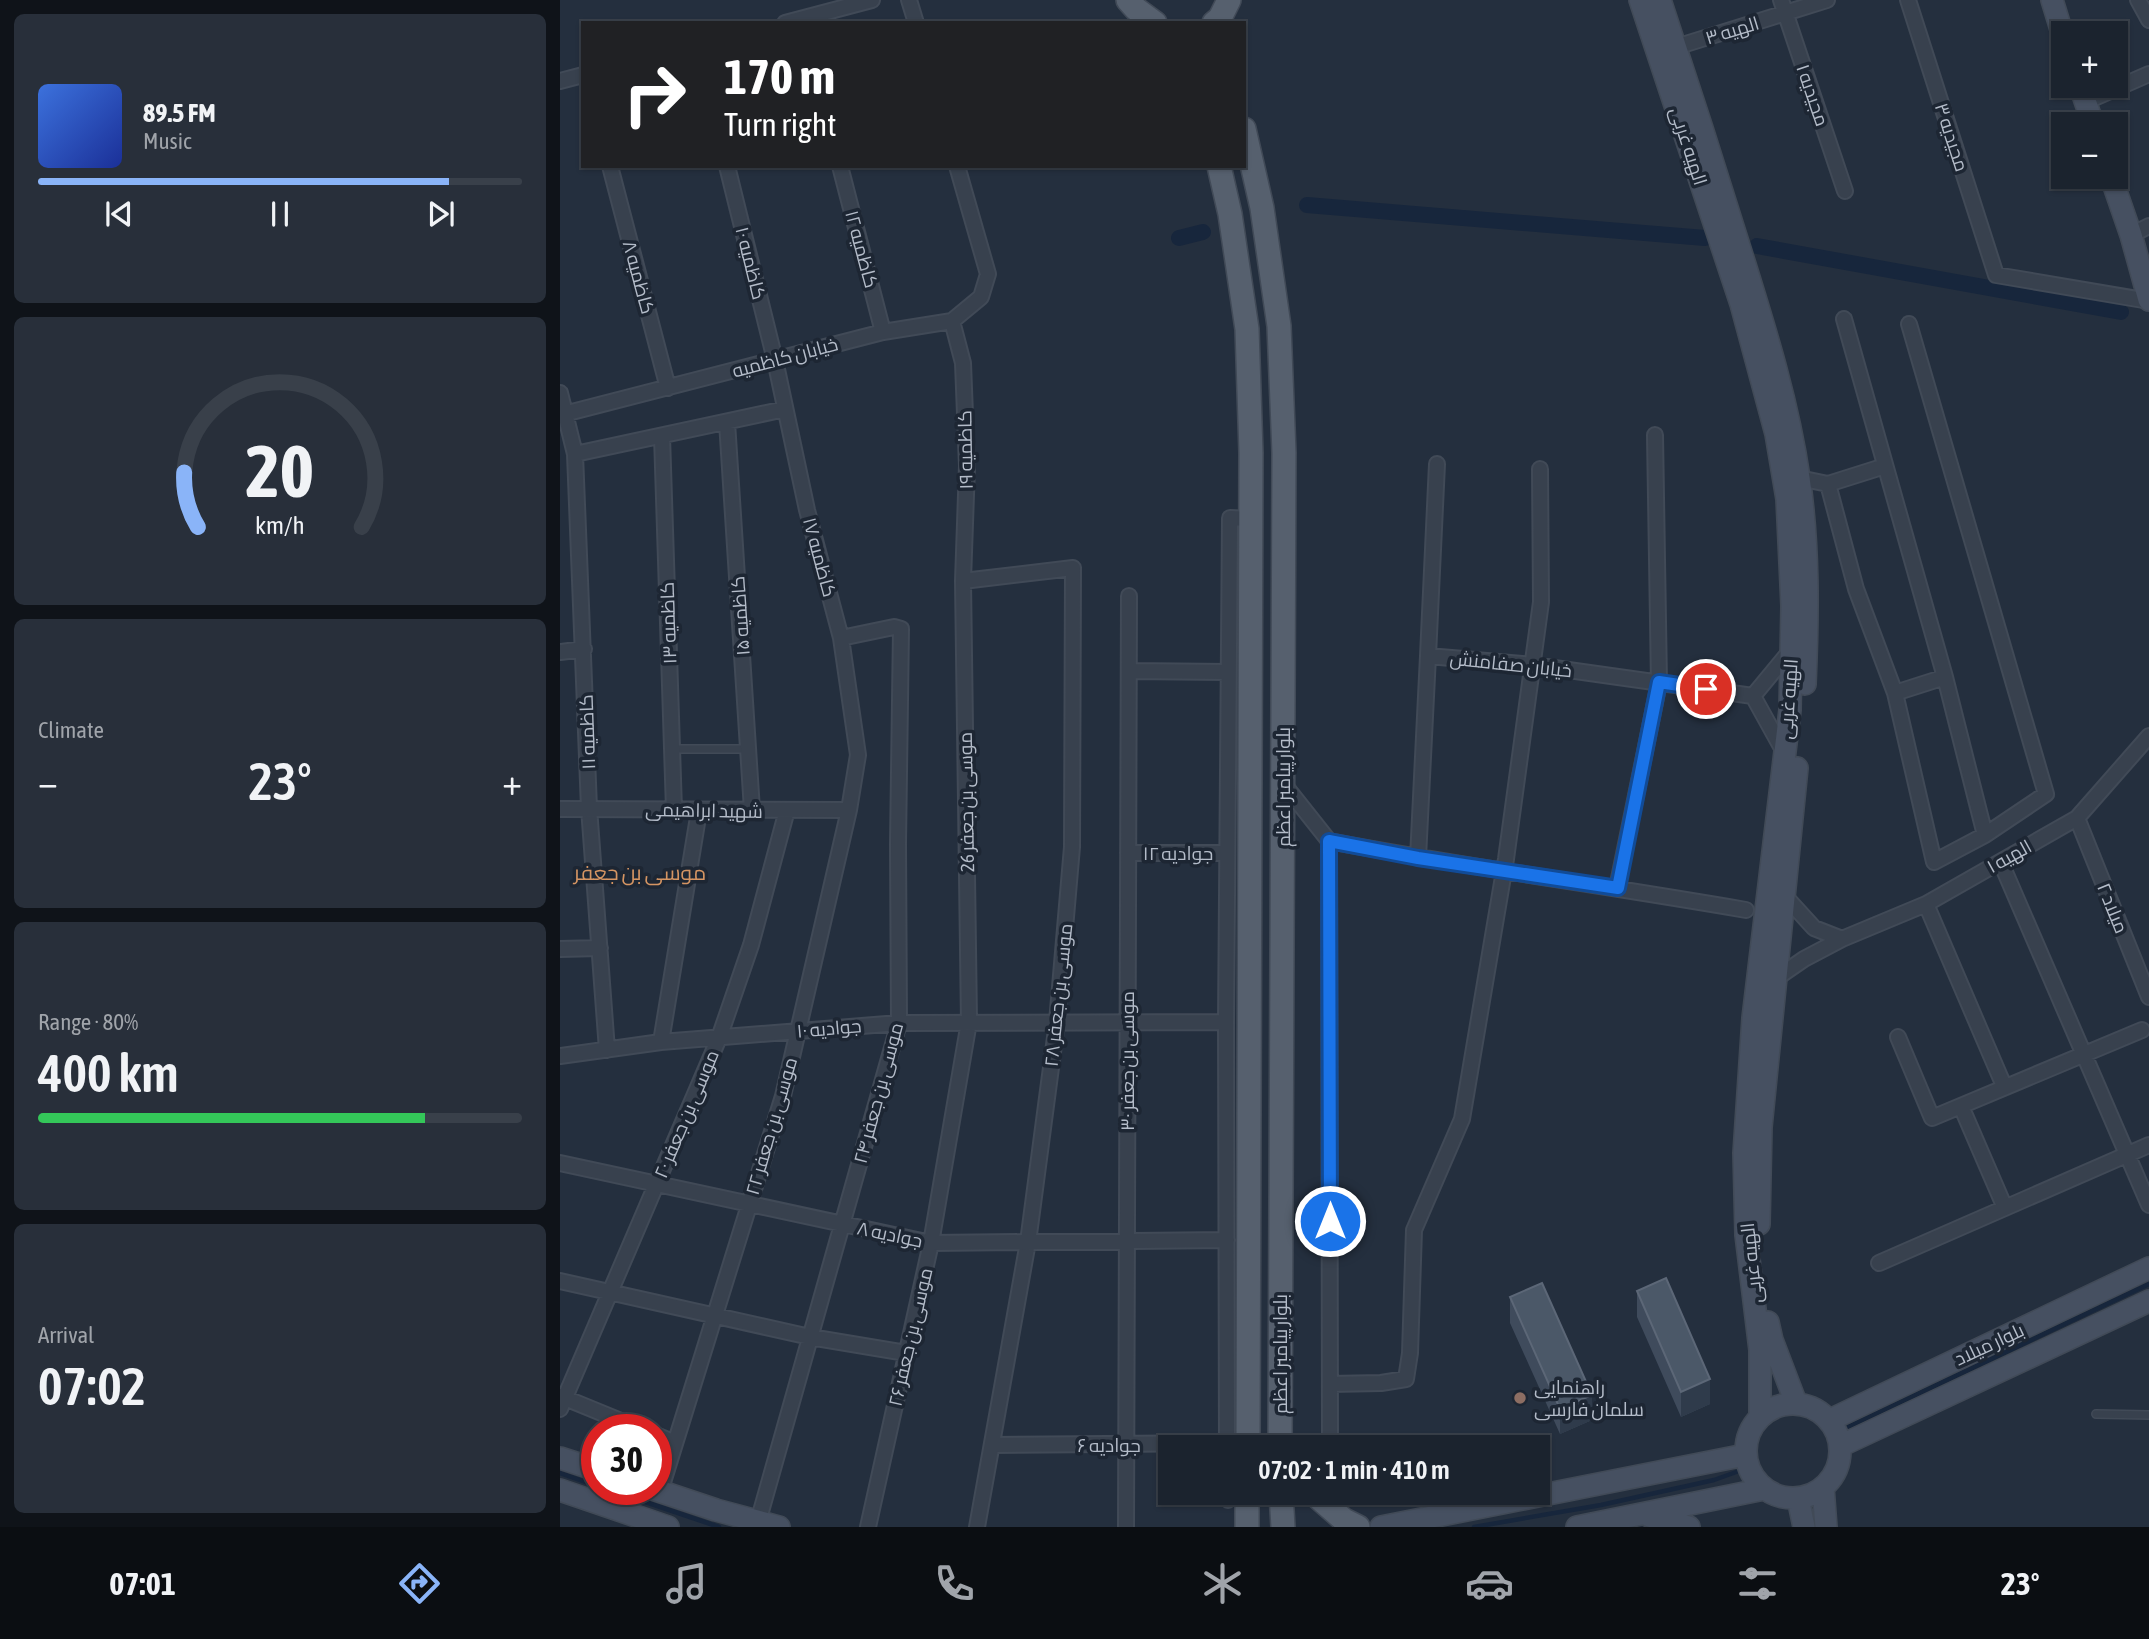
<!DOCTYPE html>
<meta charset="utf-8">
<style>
:root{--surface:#1b232e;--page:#282f3a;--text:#f1f3f6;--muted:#a0a4aa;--line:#39404a;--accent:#8ab4f8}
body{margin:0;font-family:"Asap Condensed",Cairo,sans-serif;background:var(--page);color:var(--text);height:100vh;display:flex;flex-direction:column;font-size:26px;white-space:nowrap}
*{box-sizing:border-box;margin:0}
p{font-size:23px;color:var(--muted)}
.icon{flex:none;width:38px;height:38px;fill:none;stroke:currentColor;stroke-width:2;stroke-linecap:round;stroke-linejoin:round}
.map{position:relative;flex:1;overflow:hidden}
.details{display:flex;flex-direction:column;gap:14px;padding:14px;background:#0f1319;width:560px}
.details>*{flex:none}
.banner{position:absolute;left:21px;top:21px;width:665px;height:147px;border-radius:0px;box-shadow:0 2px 5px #0004,0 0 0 2px var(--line);background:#202124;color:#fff;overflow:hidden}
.fabs{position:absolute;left:1491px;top:21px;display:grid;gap:14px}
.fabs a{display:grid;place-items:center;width:77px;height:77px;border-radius:0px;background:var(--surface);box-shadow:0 2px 5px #0004,0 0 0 2px var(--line);font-size:35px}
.speed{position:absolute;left:21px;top:1414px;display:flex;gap:14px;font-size:35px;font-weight:700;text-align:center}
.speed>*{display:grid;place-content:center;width:91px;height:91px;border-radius:50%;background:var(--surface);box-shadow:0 2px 5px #0004,0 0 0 2px var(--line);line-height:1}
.speed .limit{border:10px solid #d22;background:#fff;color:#111}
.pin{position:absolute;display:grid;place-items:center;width:60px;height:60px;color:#fff;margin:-30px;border:4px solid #fff;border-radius:50%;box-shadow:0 2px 7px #0007}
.me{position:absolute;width:77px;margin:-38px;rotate:0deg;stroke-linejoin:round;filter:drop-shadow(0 0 5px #0008)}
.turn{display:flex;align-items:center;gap:24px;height:147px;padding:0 28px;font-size:32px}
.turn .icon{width:91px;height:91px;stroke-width:2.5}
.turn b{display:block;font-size:49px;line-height:60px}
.big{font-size:52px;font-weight:600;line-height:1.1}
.details .card{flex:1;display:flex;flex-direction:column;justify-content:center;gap:10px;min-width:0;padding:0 24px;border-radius:10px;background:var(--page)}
.details .dial{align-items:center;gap:0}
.dial svg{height:182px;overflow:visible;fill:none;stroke:var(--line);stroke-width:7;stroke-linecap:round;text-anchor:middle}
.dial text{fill:var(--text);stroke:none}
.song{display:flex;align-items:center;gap:21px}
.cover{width:84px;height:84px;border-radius:10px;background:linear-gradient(135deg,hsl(220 70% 55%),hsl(230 70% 35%))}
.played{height:7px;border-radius:4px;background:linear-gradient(90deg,var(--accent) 85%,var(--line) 85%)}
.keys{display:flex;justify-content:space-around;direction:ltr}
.heat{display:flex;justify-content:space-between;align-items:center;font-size:38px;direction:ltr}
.charge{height:10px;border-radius:5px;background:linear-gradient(90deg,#34c759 80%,var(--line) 0)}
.trip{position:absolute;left:598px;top:1435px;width:392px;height:70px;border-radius:0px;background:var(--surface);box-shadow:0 2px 5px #0004,0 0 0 2px var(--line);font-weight:600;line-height:70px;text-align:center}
.tabs{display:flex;height:112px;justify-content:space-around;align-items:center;background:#0b0e12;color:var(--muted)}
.tabs .icon{width:49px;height:49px}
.tabs .current{color:var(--accent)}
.tabs b{font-size:32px;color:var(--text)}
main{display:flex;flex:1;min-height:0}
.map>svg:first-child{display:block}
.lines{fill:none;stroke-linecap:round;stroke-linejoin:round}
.stream{stroke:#17263c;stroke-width:4.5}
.canal{stroke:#17263c;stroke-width:16}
.lane-casing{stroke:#414a57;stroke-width:10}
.street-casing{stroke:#414a57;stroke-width:18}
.secondary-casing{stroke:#414a57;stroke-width:24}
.primary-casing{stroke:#414a57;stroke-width:26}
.lane{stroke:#38414e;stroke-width:7}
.street{stroke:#38414e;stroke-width:14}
.secondary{stroke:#465061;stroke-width:21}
.primary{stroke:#56606e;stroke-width:23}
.wall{fill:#3f4b5c}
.shaded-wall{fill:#2f3b4b}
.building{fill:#4b5868;stroke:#5c6777;stroke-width:2}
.route-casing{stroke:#114b97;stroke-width:18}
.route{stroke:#1a73e8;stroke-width:12}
.education-dot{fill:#8d6e63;stroke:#1d2633;stroke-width:2.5}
.labels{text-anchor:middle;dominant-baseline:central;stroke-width:7;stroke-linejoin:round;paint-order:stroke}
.street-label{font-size:19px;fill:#b4bcc9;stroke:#1d2633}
.poi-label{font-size:19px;fill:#b4bcc9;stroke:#1d2633;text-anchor:start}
.neighbourhood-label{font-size:21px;fill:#d59563;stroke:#1d2633}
</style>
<main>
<section class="details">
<div class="card">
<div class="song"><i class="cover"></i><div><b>89.5 FM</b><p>Music</p></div></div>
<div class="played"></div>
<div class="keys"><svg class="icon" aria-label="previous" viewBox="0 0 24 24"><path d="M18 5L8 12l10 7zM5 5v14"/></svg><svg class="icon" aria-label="pause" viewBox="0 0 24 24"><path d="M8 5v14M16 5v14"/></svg><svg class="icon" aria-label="next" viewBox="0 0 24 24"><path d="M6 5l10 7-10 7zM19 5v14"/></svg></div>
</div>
<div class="card dial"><svg viewBox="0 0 100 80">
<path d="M14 69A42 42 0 1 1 86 69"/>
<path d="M14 69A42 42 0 0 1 8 45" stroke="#8ab4f8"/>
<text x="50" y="56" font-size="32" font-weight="700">20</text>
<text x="50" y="72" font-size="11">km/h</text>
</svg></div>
<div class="card"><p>Climate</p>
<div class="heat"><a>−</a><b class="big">23°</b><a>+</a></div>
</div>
<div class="card"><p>Range · 80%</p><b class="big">400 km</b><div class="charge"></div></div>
<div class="card"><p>Arrival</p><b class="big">07:02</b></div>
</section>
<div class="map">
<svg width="1589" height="1527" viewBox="0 0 1589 1527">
<rect width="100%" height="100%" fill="#242f3e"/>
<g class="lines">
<path class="stream" d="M1288,1427L1589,1284
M0,1473L37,1486
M47,1489L159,1527
M914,1527L1041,1505L1154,1480L1179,1471"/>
<path class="canal" d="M747,205L1145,238
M619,238L643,232
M1197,246L1561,312"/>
<g class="lane-casing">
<path id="lane" d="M112,749H188
M1536,1414L1589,1415"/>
</g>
<g class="street-casing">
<path id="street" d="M349,0L356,23
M1221,0L1285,191
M1348,0L1436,275L1589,301
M1578,0L1589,20
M225,23L312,0
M1116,47L1267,0
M0,81L23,75
M1525,102L1589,74
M50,166L108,388
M280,166L323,332
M1571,235L1589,226
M1284,319L1385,677L1425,835
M0,393L15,454L29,808L47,1050
M0,415L323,332L392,321L421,297L428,274L397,166
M167,422L192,810
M102,436L114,810
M15,454L225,409
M1239,478L1268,484L1325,466
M1268,484L1296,589L1335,693L1374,862L1425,835L1486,794L1349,324
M403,581L513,568L512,847L497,1022L468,1242L417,1527
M0,652L24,649
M868,656L877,464
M569,671L668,672
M1335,693L1385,677
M1193,696L1224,752
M1193,696L1231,650
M723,783L769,841C907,867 1047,886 1186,910
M0,809L289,810
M1517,818L1589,997
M769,841L770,1447
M568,853H667
M858,858L868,656L973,665L1193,696
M1445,872L1589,1205
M1057,888L1099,683L1095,435
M1366,904L1444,1086
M1282,939L1366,904L1517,818L1589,736
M0,949L40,948
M1215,979L1244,959L1282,939L1254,928L1223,894
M1338,1037L1372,1118L1582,1030
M101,1042L139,811
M0,1056L101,1042L339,1023L666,1022
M1401,1106L1445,1208
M0,1163L371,1243L667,1240
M1319,1263L1589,1145
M0,1281L250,1337L346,1353
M770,1384L821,1383L846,1379L850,1353L854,1230L902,1119L946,859L981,602L980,469
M0,1396L83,1430
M0,1409L159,1038L191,945L227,810
M96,1435L115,1443
M432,1445L667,1443
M667,1447L666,1022L670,518L692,519
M100,1492L223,1096L289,810L298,755L281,638L247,510L215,360L167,166
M668,1493V1500
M816,1493L820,1496
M198,1522L339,1023L338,844L341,629L334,627L281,638
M308,1527L371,1243L409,1022L403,581L407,466L403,363L392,321
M566,1527L569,596"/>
</g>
<g class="secondary-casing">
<path id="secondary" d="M1080,0L1181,304L1216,434L1227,499L1232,606L1230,710L1193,1018L1184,1153L1186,1235L1200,1350V1416
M1100,0C1128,84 1155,168 1181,252C1204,326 1228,401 1239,478C1249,545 1248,616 1245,684
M1492,0L1503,36
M1520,86L1533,124
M1551,177L1571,235L1589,300
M1199,1224L1201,1127L1237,768
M1208,1322L1212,1340L1236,1403
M1186 1451a47 47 0 1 1 94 0a47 47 0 1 1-94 0Z
M1270,1420L1589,1268
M1280,1446L1589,1301
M0,1458L37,1470
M1263,1487L1266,1527
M93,1489L156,1510L219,1527
M0,1490L108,1527
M1238,1498L1244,1527
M1089,1516L1129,1527
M821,1527L1185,1455
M1017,1527L1204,1489"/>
</g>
<g class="primary-casing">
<path id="primary" d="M568,0L576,9L595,23
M654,23L660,18L669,0
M684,129L702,208L719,326L724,453L720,1447
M659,166L670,214L687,329L691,453L688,1447
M721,1493L723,1527
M753,1493L784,1520L798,1527
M687,1527V1493"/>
</g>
<use href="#lane" class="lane"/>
<use href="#street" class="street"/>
<use href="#secondary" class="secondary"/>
<use href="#primary" class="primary"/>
</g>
<path class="wall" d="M1077,1291L1150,1404L1121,1417L1077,1317Z
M950,1297L1032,1420L1000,1434L950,1323Z"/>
<path class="shaded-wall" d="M1150,1379V1404L1121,1417V1392Z
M1032,1395V1420L1000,1434V1409Z"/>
<path class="building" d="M1106,1278L1150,1379L1121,1392L1077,1291Z
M982,1283L1032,1395L1000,1409L950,1297Z"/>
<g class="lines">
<g class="route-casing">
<path id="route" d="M770,1221L769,841L858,858L1058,888L1099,682L1146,689"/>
</g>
<use href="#route" class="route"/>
</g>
<circle class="education-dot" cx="960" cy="1398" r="7"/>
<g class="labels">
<g class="street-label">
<text transform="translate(1172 30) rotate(-17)">الهیه ۳</text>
<text transform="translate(1253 95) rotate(71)">مجیدیه ۱</text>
<text transform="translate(1392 137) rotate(72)">مجیدیه ۳</text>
<text transform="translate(1129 146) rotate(72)">الهیه غربی</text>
<text transform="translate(302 249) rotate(75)">کاظمیه ۱۲</text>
<text transform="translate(191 263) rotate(76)">کاظمیه ۱۰</text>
<text transform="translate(79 277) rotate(75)">کاظمیه ۸</text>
<text transform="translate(225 357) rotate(-15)">خیابان کاظمیه</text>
<text transform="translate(405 450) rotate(-91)">کاظمیه ۱۹</text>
<text transform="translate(260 557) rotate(75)">کاظمیه ۱۷</text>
<text transform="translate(180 616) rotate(-94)">کاظمیه ۱۵</text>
<text transform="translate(108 623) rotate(-92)">کاظمیه ۱۳</text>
<text transform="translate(951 664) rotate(6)">خیابان صفامنش</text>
<text transform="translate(1228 699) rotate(-86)">الهیه غربی</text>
<text transform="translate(27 732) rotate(-92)">کاظمیه ۱۱</text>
<text transform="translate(723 787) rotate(-90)">بلوار پیامبر اعظم</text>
<text transform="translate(406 802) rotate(-91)">موسی بن جعفر 26</text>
<text transform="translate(144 810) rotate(1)">شهید ابراهیمی</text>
<text x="618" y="853">جوادیه ۱۲</text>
<text transform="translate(1449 856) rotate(-29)">الهیه ۱</text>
<text transform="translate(1553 908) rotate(68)">میلاد ۲</text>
<text transform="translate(498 995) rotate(-84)">موسی بن جعفر ۲۸</text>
<text transform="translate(269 1028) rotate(-5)">جوادیه ۱۰</text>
<text transform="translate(567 1061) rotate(-90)">موسی بن جعفر ۳۰</text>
<text transform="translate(318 1093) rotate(-75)">موسی بن جعفر ۲۴</text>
<text transform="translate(126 1114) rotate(-67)">موسی بن جعفر ۲۰</text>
<text transform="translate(211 1126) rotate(-74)">موسی بن جعفر ۲۲</text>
<text transform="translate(330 1234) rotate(12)">جوادیه ۸</text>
<text transform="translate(1191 1263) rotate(-96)">الهیه غربی</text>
<text transform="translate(350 1337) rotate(-77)">موسی بن جعفر ۲۶</text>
<text transform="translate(1429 1344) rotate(-25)">بلوار میلاد</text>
<text transform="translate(720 1354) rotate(-90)">بلوار پیامبر اعظم</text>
<text x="549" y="1445">جوادیه ۶</text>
</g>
<g class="poi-label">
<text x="974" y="1387">راهنمایی<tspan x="974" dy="22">سلمان فارسی</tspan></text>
</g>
<g class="neighbourhood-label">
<text x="80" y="872">موسی بن جعفر</text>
</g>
</g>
</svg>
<div class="fabs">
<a>+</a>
<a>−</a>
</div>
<div class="speed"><div class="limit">30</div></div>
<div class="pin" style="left:1146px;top:689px;background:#d93025"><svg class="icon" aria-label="arrive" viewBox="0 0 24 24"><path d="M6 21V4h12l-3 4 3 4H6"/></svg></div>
<svg class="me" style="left:770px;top:1221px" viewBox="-20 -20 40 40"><circle r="17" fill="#1a73e8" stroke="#fff" stroke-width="3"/><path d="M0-11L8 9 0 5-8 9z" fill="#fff"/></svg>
<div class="trip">07:02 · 1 min · 410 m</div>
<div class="banner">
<div class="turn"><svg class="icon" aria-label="right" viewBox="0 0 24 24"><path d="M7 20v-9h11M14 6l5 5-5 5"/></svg><div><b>170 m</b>Turn right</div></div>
</div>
</div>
</main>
<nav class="tabs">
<b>07:01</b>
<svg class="icon current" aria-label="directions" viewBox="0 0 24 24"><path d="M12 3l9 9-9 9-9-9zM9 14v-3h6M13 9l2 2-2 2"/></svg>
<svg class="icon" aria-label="music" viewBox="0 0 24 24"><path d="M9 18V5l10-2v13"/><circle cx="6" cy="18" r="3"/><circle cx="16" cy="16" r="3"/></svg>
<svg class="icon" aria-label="phone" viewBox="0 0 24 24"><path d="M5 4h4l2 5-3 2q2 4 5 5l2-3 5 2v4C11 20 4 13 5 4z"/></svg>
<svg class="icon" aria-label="climate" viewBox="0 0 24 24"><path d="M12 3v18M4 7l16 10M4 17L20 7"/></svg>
<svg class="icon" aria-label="car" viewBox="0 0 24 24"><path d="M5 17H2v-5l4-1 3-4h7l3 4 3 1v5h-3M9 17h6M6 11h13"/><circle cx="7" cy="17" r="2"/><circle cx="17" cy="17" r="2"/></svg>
<svg class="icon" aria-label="filters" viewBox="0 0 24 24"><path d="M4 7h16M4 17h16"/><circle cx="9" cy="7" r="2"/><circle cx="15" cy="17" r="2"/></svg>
<b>23°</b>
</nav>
